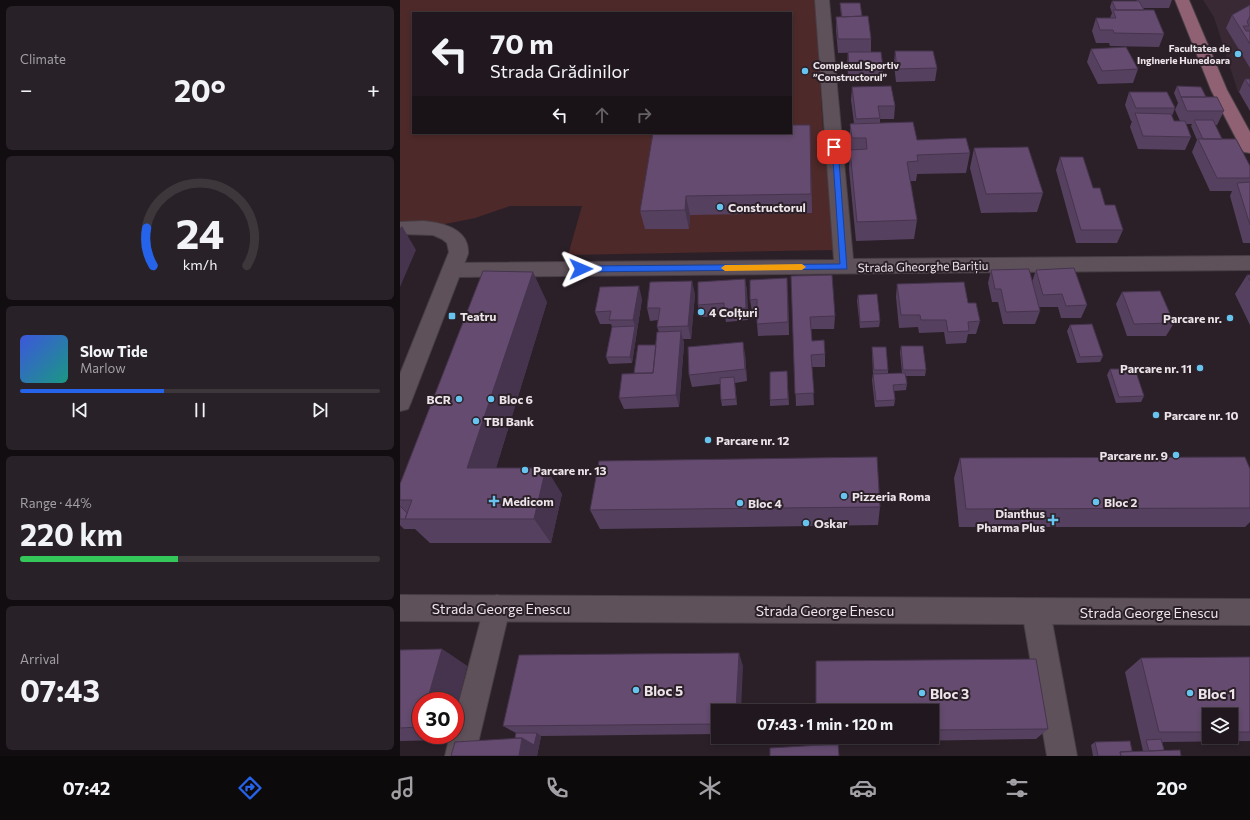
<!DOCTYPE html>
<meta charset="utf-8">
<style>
:root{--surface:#20181e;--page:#282127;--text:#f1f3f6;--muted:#a2a0a4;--line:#3d373c;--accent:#2563eb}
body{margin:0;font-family:Commissioner,sans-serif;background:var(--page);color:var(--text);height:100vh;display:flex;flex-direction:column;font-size:15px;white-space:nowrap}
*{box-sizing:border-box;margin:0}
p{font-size:13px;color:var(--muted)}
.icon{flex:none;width:22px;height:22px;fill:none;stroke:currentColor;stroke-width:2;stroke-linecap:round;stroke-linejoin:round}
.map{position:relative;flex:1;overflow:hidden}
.drawer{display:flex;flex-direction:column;gap:6px;padding:6px;background:#120d10;width:400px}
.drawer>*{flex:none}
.top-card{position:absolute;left:12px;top:12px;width:380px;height:122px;border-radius:0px;box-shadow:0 2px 6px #0003,0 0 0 1px var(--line);background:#20181e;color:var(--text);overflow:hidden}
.tools{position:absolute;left:802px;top:708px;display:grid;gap:8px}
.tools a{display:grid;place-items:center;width:36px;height:36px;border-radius:0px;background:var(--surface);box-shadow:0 2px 6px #0003,0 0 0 1px var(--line);font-size:20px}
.speed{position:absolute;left:12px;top:692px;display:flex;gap:8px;font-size:20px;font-weight:700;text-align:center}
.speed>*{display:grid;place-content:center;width:52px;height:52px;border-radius:50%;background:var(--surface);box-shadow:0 2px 6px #0003,0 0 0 1px var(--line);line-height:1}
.speed .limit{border:6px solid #d22;background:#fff;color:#111}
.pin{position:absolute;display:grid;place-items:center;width:34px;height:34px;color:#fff;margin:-17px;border-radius:8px;box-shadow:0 2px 6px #0006}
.me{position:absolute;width:44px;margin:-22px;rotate:89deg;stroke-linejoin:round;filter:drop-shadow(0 0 3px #0008)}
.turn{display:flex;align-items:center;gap:14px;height:84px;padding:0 12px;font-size:18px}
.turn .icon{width:52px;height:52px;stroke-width:2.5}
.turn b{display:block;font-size:28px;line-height:34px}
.lanes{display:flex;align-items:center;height:38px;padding:0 12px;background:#0003;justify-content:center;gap:20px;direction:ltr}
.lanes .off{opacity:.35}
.big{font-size:30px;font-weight:700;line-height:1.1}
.drawer .card{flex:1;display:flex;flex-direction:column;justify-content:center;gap:6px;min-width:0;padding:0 14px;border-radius:6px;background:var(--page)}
.drawer .dial{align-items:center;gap:0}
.dial svg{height:104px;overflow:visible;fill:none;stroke:var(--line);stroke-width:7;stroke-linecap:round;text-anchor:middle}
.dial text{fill:var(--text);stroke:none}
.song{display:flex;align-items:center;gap:12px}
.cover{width:48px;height:48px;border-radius:6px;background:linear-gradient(135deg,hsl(230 70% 55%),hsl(170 70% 35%))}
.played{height:4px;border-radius:2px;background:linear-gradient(90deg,var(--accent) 40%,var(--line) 40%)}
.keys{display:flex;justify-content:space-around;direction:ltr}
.heat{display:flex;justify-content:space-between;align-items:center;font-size:22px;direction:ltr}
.charge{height:6px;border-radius:3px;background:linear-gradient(90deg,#34c759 44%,var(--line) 0)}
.trip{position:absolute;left:311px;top:704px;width:228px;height:40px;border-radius:0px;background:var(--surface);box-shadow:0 2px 6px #0003,0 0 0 1px var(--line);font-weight:700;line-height:40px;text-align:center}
.tab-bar{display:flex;height:64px;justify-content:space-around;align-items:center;background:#0d0a0c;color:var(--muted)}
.tab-bar .icon{width:28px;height:28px}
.tab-bar .current{color:var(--accent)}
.tab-bar b{font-size:18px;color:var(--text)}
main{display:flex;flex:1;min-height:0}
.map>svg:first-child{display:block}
.built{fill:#392935}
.green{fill:#4e2929;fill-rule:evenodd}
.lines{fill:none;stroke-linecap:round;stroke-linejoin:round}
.street-casing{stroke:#473e44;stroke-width:2}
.secondary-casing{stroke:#473e44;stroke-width:2}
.primary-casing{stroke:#473e44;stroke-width:2}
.street{fill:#5e515a;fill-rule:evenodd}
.secondary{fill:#5e515a;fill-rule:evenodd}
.primary{fill:#8f6173;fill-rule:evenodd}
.wall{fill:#56405f;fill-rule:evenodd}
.shaded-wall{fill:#46344e}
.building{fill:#644b6f;stroke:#46344e}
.route{fill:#2563eb;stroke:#184099}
.slow{fill:#f59e0b}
.poi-dot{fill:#66c4ef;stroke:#2b2028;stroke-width:1.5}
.labels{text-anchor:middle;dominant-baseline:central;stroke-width:4;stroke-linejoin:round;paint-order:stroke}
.far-poi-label{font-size:10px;font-weight:bold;fill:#ece4e9;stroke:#2b2028;text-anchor:end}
.poi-label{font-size:12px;font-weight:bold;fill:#ece4e9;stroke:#2b2028;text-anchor:start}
.street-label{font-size:12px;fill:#ece4e9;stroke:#2b2028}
.near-street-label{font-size:14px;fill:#ece4e9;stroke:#2b2028}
.near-poi-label{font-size:14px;font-weight:bold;fill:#ece4e9;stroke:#2b2028;text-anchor:start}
</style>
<main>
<section class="drawer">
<div class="card"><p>Climate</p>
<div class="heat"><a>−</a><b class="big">20°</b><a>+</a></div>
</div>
<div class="card dial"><svg viewBox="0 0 100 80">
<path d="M14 69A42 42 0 1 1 86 69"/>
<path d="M14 69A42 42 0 0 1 9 40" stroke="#2563eb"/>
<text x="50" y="56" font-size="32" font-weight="700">24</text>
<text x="50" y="72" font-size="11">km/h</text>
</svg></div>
<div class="card">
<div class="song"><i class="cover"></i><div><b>Slow Tide</b><p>Marlow</p></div></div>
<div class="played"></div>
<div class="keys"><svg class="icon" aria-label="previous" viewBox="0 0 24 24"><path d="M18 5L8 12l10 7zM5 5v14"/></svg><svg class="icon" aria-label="pause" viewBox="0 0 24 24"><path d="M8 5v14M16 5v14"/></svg><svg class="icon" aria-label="next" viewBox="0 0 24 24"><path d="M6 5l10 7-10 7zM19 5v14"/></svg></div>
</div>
<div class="card"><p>Range · 44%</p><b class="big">220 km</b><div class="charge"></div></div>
<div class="card"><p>Arrival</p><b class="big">07:43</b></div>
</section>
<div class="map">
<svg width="850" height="756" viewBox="0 0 850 756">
<rect width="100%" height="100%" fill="#2b2028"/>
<path class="built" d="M803,0H850V92H838L814,17Z"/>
<path class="green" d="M0,0H415L423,130L434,250L168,255L182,206H110L75,218L40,225H0ZM13,13H391V133H13Z"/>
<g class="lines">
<g class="street-casing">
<path id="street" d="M415,0H429L453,259L850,256V270L53,277L46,275L43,270L46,265L53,263L434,260Z
M97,595L107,599L110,608L75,756H45L50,735H55V717L84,608L87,599Z
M636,598L646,602L650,611L677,756H647L622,611L626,602Z"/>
</g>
<g class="secondary-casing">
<path id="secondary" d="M24,221C43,223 70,229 68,254L11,402L8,409L0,411V374L49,252L47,243L42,239L33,235L0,234V222Z
M0,595L850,599V625L0,621Z"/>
</g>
<g class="primary-casing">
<path id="primary" d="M775,0H789L827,90L850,132V153L844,152L841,148L811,90Z"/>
</g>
<use href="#street" class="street"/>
<use href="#secondary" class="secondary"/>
<use href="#primary" class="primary"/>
</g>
<path class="wall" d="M736,0H772L769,8H743L764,34L759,47L710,46L709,43H696L692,31L696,18H710L712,13L710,7L712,1H737Z
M440,3L462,16L471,39V52L438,53L436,30V17H441Z
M850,5V68L826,28L832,15Z
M691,49L738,69L733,83L698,84L687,62Z
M495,51L537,68L535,81L496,82L494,64Z
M448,52L483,68L482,81L449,82L447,66Z
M845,79H850V111L839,92Z
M777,86L806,97L824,111L817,125H815L822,139L850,166V243H843L830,196L832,191H810L792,152L797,140L791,126L792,124H786L791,137L785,150L738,149L730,127L732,121H731L725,105L729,92L775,108L772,116L774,121H780L775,110L778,103L774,93Z
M452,87L495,106L494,119H480V123L517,140L570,153L566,173L517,174L516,181H510L517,220L514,239L456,241L449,169L450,150V124L454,123L451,100Z
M410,125L412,213L290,215L289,229H245L240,211Z
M574,148L643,193L637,212L581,213L570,168Z
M660,157L693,188L723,230L717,243H676L656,170Z
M591,270L632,282L636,270L687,305L681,318H661L658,307H639L640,311L635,324H603L598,302H592L588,283Z
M847,275H850V325L835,294Z
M391,276L435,316L434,329H411L412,341L425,354V367H412L414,405L396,406Z
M345,279L347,291L348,320L326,322L325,316L300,317L298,305Z
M497,284L568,303L580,321L576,334H568L566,343L546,344L544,332L519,333L518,327L499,328L496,297Z
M388,291L389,335L358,336L357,324V312H352L350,300Z
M722,292L774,323L766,336H727L716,304Z
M295,294L291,339H283L284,344L279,407L224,409L219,398L256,345L259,332L257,327L258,320L250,321L247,308Z
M458,295L480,321L479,327L460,328L457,301Z
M242,299L232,363L209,364L206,357L212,327L211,324H200L195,312Z
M147,302L96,468L162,494L151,543H30L15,529H4L0,525V484Z
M670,325L703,356L700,362L677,363L667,331Z
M501,346L526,370L525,376H506L507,384L506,390L494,391L495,400L494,406L475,407L472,380L473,374L472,353V347L488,370V373H502L500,352Z
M345,354L347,381L335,383L337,405L322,406L321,400L320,384L292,387L289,375Z
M710,369L744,396L741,402L716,403L707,375Z
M387,371L389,405L370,406V400Z
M560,458L850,469V522L845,527H559L554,478Z
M480,507L478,525L200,529L190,510Z
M42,649L67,666L55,714V701H21V735H50L48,740L0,741V650Z
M850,657V741L762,742L764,750L781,756H693L691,745L695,742L732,751H743L725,672L741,658ZM809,715H831V737H809Z
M343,666L318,711V734L141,736L137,756H51L115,738L116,733L103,726Z
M532,711L648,729L636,739L437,742L416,745V737H532Z"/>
<path class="shaded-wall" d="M286,196L290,215L289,229L285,210Z
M2,226L16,250L0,287V228Z
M133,272L147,302L88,494L67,468Z
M345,279L347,291L348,320L346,308Z
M292,281L295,294L291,339L288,326Z
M239,286L242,299L232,363L230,357L235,326L233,320Z
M281,331L284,344L279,407L276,395Z
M343,342L345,354L347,381L345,369Z
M146,468L162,494L151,543L134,519Z
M42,649L67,666L55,714V701H27Z
M339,653L343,666L341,711H336Z
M137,733L141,736L137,756H119L122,738Z
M36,735H50L48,740Z"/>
<path class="building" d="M712,1H739L744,10H716Z
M440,3H460L462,16L442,17Z
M850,5V16L847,22L849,26H843L846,31H850V44L832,15Z
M713,10H754L764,34L714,33L713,30H700L696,18H716Z
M468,16L471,39H438L436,17Z
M726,47L738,69L702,71L691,49Z
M495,51H533L537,68L497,69Z
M448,52H481L483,68H449Z
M845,79H850V87Z
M491,86L495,106H478L480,118L456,119L452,87Z
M777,86L801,87L806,97H781Z
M729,92H767L775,108H736Z
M781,97H817L824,111H787Z
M735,113L771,114L774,121H785L791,137L743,136Z
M794,120H813L822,139H803Z
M513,122L517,140L566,138L570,153L517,155L518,161L507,162L517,220L457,222L450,150L467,149L466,138H452L450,124Z
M391,125H410L411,194L286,196L285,210L240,211L253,133H391Z
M798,139H836L850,166V178H817Z
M628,147L643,193L586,194L574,148Z
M660,157H683L693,188H700L705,205H715L723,230H681Z
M850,182V225L837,183Z
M674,268L687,305L666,306L662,294L643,295L636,270Z
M629,269L640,311L606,312L601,289H595L591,270Z
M83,271L133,272L67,468H146L134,519H5L12,500H0V484Z
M432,275L435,316L410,317L412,341L424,340L425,354L411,355L414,393L395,394L391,276Z
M847,275H850V281Z
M387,278L388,322L357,324V299L350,300V280Z
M345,279L346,308L324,309V303L298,305V282Z
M292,281L288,326L257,327L260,308H247L250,282Z
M564,282L568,303H576L580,321L568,322L569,331L548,332L546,320H521L520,315H501L497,284Z
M239,286L233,320H209L211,311L195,312L200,287Z
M760,291L774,323L734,324L722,292Z
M477,294L480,321L460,322L458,295Z
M692,324L703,356L680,357L670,325Z
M235,326L230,357H206L212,327Z
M281,331L276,395L219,398L222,374L253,373L257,332Z
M343,342L345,369L289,375L288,347Z
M238,345H256L253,373H234Z
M501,346H523L526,370H503Z
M472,347H486L488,370H474Z
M710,369H735L744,396L719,397Z
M387,371L388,399L370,400V372Z
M505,373L507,384L493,385L495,400L476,401L473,374Z
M334,377L336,399L321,400L320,378Z
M477,457L480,507L190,510L199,461Z
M845,457L850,469V508L566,509L560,458Z
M0,506L7,513L5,519H0Z
M42,649L27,701H21V724L20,727L0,728V650Z
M339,653L336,711H318V724L103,726L119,655Z
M850,657V732H831V715H809V732H759L741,658Z
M636,659L648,729L532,730V711H416V661Z
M116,733H137L134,745L122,738H115Z
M122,738L119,756H51L55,742Z
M416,739H437V745H416Z
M761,739L764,750L749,751L746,740Z
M730,741L732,751L720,752L721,756H698L695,742Z
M438,744L439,756H370V748Z
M780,750L781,756H721L720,752Z"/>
<path class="route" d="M432,145L438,147L447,269L181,272L177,269L181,266L440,264Z"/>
<path class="slow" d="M402,264L406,267L402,270L325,271L321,268L325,265Z"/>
<g class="poi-dot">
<circle cx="838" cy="54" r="4"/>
<circle cx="405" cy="71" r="4"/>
<circle cx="320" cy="207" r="4"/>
<circle cx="301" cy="312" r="4"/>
<rect x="48" y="312" width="8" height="8" rx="2"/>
<circle cx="830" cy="318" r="4"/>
<circle cx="800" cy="368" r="4"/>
<circle cx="59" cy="399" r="4"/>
<circle cx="91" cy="399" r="4"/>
<circle cx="756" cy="415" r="4"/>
<circle cx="76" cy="421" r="4"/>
<circle cx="308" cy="440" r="4"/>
<circle cx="776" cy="455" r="4"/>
<circle cx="125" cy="470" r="4"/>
<circle cx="444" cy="496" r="4"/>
<path d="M92 495h4v4h4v4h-4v4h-4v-4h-4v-4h4z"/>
<circle cx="696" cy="502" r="4"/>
<circle cx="340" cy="503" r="4"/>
<path d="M651 514h4v4h4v4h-4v4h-4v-4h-4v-4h4z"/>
<circle cx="406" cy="523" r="4"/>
<circle cx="236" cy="690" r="4"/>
<circle cx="522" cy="693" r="4"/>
<circle cx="790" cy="693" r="4"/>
</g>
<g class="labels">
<g class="far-poi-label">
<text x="830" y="48">Facultatea de<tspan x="830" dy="12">Inginerie Hunedoara</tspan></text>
<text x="413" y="65" text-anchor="start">Complexul Sportiv<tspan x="413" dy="12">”Constructorul”</tspan></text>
</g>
<g class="poi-label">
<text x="328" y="207">Constructorul</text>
<text x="309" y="312">4 Colțuri</text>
<text x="60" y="316">Teatru</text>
<text x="822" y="318" text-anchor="end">Parcare nr.</text>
<text x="792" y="368" text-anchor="end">Parcare nr. 11</text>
<text x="51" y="399" text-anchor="end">BCR</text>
<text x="99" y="399">Bloc 6</text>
<text x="764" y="415">Parcare nr. 10</text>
<text x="84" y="421">TBI Bank</text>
<text x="316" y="440">Parcare nr. 12</text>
<text x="768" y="455" text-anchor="end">Parcare nr. 9</text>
<text x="133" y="470">Parcare nr. 13</text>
<text x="452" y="496">Pizzeria Roma</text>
<text x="102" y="501">Medicom</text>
<text x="704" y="502">Bloc 2</text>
<text x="348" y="503">Bloc 4</text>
<text x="645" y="513" text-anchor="end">Dianthus<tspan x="645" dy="14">Pharma Plus</tspan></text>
<text x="414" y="523">Oskar</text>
</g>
<g class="street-label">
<text transform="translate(523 266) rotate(-1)">Strada Gheorghe Barițiu</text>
</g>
<g class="near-street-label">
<text x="101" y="608">Strada George Enescu</text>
<text x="425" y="610">Strada George Enescu</text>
<text x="749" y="612">Strada George Enescu</text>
</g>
<g class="near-poi-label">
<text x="244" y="690">Bloc 5</text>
<text x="530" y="693">Bloc 3</text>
<text x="798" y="693">Bloc 1</text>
</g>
</g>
</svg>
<div class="tools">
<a><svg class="icon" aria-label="layers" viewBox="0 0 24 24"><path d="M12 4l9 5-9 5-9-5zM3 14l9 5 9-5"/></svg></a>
</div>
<div class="speed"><div class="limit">30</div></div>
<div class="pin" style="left:434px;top:147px;background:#d93025"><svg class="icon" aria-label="arrive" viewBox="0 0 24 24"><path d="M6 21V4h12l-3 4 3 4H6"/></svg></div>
<svg class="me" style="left:181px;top:269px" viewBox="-20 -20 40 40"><path d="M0-17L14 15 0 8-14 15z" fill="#2563eb" stroke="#fff" stroke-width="4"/></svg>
<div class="trip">07:43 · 1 min · 120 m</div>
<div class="top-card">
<div class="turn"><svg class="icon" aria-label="left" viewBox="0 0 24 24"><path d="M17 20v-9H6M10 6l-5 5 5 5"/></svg><div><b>70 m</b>Strada Grădinilor</div></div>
<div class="lanes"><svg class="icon" aria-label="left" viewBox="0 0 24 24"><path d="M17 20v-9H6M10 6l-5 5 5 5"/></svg><svg class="icon off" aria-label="ahead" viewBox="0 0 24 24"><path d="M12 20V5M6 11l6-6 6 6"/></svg><svg class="icon off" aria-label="right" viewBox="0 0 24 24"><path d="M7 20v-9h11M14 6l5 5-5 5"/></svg></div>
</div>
</div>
</main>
<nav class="tab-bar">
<b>07:42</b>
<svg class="icon current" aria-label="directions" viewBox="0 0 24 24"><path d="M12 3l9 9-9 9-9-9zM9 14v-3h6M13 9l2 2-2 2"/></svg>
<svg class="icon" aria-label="music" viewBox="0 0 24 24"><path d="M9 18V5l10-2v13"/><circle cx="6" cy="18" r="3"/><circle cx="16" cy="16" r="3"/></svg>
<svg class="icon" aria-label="phone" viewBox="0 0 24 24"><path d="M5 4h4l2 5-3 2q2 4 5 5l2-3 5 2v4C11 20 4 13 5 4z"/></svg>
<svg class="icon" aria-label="climate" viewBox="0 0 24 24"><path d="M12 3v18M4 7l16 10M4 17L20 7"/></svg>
<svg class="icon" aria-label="car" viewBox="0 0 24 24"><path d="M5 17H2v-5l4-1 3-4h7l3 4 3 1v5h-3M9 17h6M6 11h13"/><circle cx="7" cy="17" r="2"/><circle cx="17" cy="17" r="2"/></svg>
<svg class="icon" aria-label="filters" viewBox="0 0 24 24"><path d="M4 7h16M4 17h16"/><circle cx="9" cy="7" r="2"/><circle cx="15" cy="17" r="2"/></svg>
<b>20°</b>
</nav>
